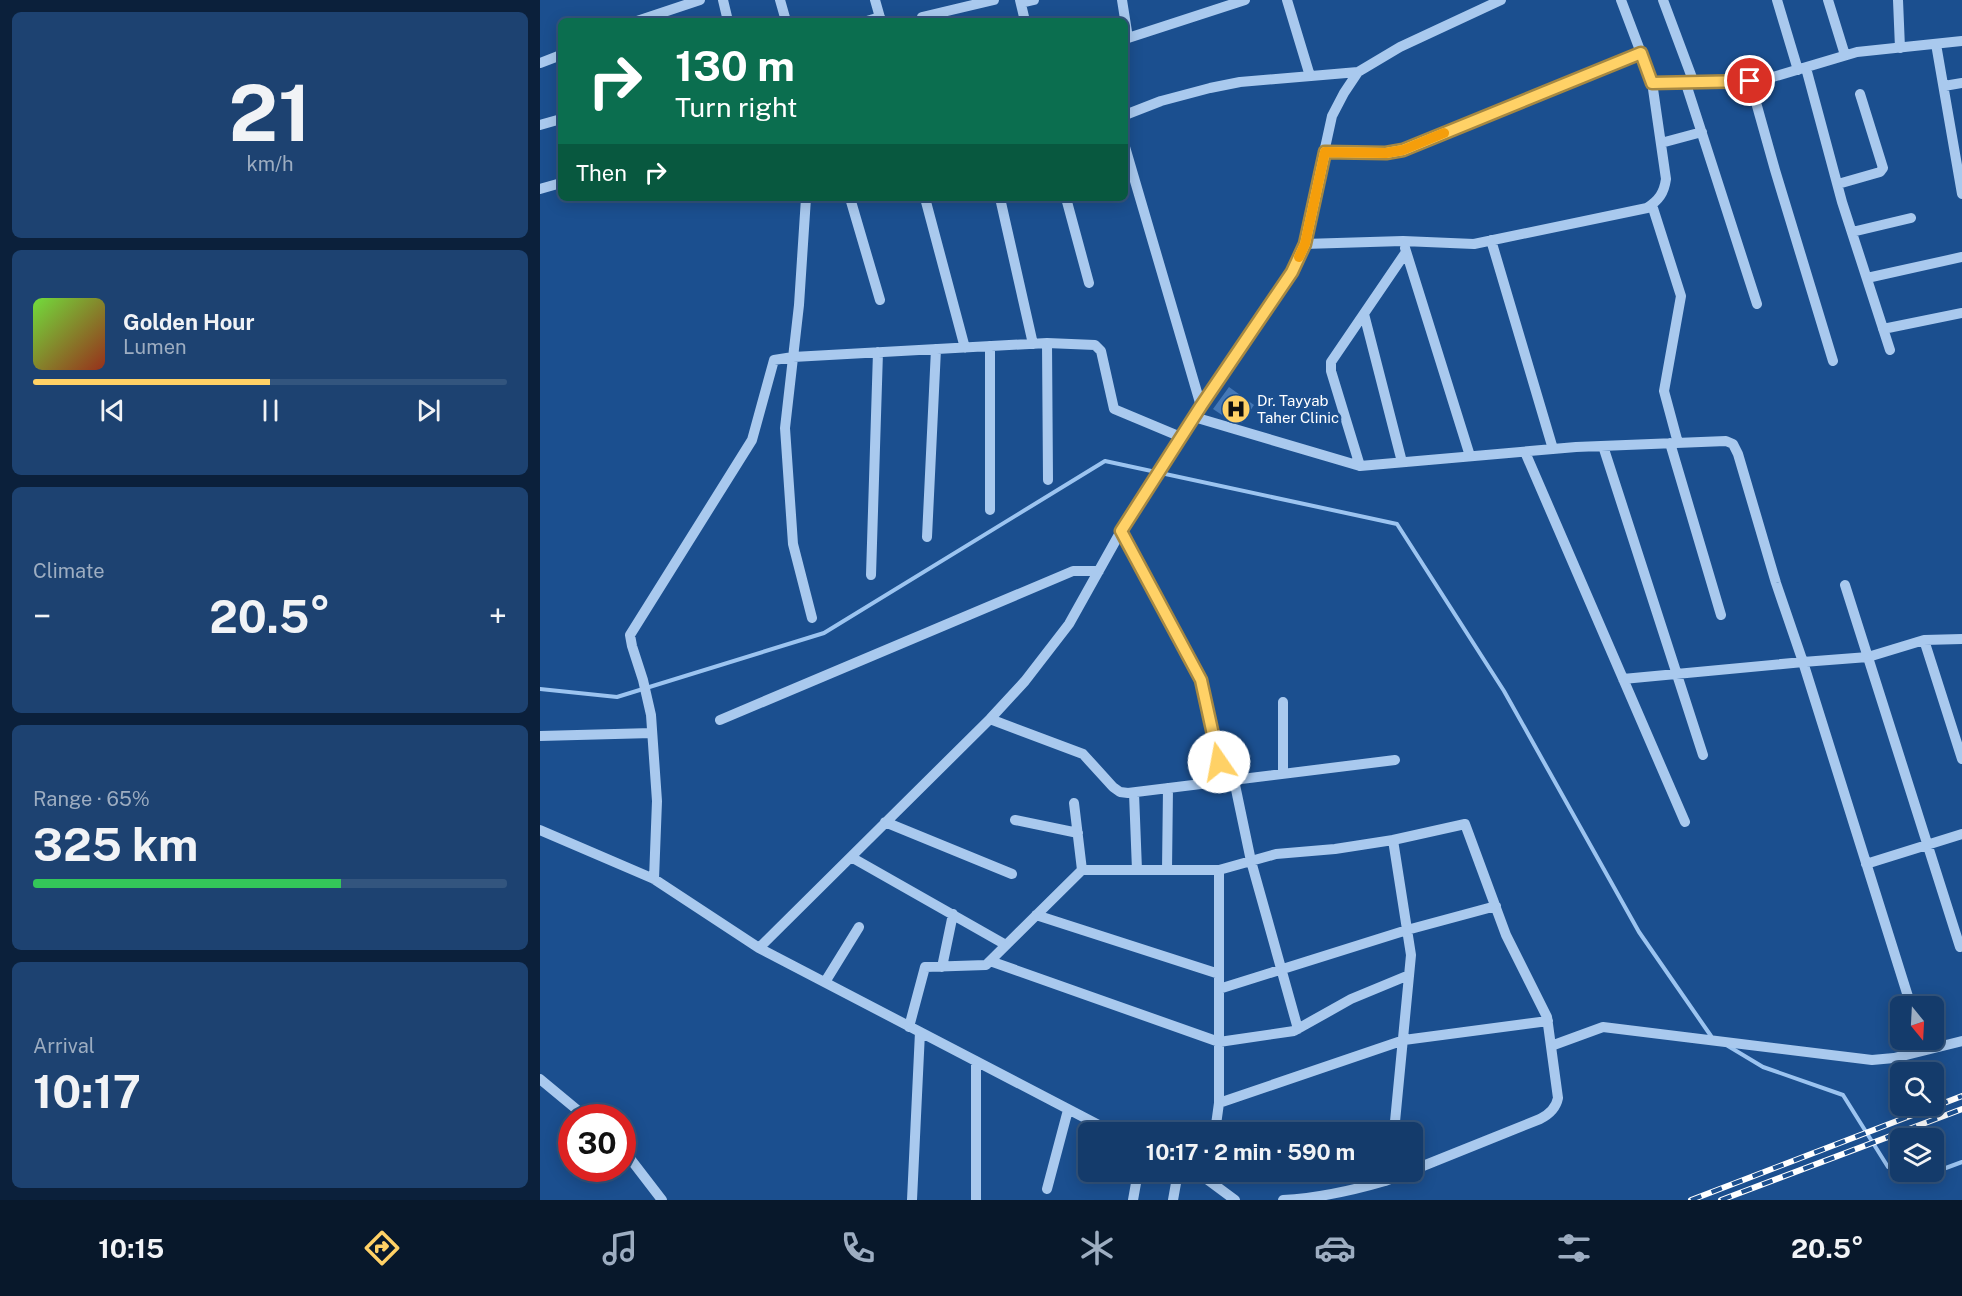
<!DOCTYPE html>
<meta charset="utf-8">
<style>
:root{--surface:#143b6b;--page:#1d4271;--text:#f1f3f6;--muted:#9dadc1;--line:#33557e;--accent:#ffd166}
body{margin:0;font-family:"Public Sans",sans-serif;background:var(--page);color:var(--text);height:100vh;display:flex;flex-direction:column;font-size:22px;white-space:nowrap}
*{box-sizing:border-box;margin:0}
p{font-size:20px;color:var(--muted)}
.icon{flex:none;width:33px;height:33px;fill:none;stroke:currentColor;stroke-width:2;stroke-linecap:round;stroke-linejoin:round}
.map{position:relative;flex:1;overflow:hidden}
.details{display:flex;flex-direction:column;gap:12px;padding:12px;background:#0b203b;width:540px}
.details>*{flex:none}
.guide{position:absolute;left:18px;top:18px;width:570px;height:183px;border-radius:9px;box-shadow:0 3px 15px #0003,0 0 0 2px var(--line);background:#0b6e4f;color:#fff;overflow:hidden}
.needle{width:39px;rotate:162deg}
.tools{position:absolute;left:1350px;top:996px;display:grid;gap:12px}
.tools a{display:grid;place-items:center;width:54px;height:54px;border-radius:9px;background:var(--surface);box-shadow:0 3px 15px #0003,0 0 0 2px var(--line);font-size:30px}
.speed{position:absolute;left:18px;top:1104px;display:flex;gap:12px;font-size:30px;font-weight:700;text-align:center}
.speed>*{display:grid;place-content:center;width:78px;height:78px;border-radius:50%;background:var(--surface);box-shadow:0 3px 15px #0003,0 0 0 2px var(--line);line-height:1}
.speed .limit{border:9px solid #d22;background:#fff;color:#111}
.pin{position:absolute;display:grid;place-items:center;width:51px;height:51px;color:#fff;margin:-26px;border:3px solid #fff;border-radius:50%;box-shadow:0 2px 6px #0007}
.me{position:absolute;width:66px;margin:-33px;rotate:348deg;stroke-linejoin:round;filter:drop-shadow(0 0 4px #0008)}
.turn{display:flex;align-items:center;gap:21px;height:126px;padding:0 18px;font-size:27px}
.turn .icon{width:78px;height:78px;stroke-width:2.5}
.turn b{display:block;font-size:42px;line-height:51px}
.then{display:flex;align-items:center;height:57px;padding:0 18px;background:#0003;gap:12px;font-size:22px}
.big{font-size:45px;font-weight:700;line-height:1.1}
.details .tile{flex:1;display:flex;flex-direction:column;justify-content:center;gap:9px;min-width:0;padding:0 21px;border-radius:9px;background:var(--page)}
.details .dial{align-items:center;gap:0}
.dial b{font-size:78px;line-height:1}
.song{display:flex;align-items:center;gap:18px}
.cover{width:72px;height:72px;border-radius:9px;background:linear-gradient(135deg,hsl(100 70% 55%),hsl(10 70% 35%))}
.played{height:6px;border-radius:3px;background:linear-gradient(90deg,var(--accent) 50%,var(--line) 50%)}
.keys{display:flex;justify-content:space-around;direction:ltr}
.heat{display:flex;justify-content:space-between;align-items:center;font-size:33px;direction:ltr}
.charge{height:9px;border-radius:4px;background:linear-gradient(90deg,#34c759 65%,var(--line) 0)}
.trip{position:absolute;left:538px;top:1122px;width:345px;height:60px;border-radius:9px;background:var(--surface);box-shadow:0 3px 15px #0003,0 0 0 2px var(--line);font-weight:700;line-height:60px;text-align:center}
.tabs{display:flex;height:96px;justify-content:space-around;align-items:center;background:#08182b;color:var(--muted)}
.tabs .icon{width:42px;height:42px}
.tabs .active{color:var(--accent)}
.tabs b{font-size:27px;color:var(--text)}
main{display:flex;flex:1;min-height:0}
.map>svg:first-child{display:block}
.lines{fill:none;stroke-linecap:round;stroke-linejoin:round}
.stream{stroke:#9cc4f0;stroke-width:4}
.building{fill:#4478b7}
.minor{stroke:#a9c9ee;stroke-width:10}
.rail-casing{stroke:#fff;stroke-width:6}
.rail{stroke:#1b4f8f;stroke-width:4;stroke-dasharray:11;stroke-linecap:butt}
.route-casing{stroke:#a68842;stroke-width:15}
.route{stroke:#ffd166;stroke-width:10}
.slow{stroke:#f59e0b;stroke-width:10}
.labels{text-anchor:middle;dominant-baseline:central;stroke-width:6;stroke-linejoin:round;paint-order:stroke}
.poi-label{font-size:15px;fill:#fff;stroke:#1b4f8f;text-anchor:start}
</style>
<main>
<section class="details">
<div class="tile dial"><b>21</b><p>km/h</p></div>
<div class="tile">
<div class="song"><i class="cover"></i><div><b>Golden Hour</b><p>Lumen</p></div></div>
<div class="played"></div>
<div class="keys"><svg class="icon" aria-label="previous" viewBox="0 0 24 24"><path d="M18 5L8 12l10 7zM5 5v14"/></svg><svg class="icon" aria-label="pause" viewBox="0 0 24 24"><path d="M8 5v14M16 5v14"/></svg><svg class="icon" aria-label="next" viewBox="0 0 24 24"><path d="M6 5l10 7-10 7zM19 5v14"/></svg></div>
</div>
<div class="tile"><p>Climate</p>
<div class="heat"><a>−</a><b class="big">20.5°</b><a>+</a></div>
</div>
<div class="tile"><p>Range · 65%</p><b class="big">325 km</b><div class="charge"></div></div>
<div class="tile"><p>Arrival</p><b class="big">10:17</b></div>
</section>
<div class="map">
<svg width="1422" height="1200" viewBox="0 0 1422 1200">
<rect width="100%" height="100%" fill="#1b4f8f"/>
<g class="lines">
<path class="stream" d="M0,689L77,697L284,633L565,461L857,524L964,691L1099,932L1171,1036
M1188,1046L1223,1067L1303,1095L1348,1167L1376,1179L1422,1162"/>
</g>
<path class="building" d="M689,387L714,405L702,423L688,419L673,409Z"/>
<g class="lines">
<path class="minor" d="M183,0L188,21
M240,0L246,21
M335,0L341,21
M480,0L485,21
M582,0L588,38
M747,0L770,76
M1123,0L1154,83
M1237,0L1258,70
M1288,0L1305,55
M1358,0L1360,48
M481,3L494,0
M382,17L454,0
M97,21L160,0
M327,21L340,17
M585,39L705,0
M1396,44L1422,194
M0,63L21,55
M1266,68L1302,202L1350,350
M1210,81L1235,170L1293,361
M1112,83L1210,81L1226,79L1317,52L1422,41
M1146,84L1217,304
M1404,86L1422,83
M585,115L621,101L670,88L700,82L818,72
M0,125L21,119
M1121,143L1162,132
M585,147L661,406
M785,152L846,153L863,150L1101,53
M1298,184L1340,172L1343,168L1320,94
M0,189L21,183
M266,198L259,305L245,428L253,544L272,618
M310,198L340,300
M385,198L425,348
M460,198L493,344
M526,198L549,283
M1112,205L1141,296L1124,391L1138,443
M1312,232L1371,218
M951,240L1013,449
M764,244L863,241L934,244L1107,208C1119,200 1124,193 1126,179L1112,82L1081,0
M865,248L930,456
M1327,278L1422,257
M824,314L862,462
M1343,329L1422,313
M507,343L508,480
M654,417L820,466L1036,447L1186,441L1193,444L1198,454L1236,583L1263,662L1328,657L1384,640L1422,639
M1130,443L1181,615
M1063,446L1163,755
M985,452L1145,822
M820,466L791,371V362L866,252
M450,510V346
M581,531L661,680L683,782
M387,537L396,349
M331,575L338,352
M1305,585L1420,947
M1384,640L1422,759
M1083,679L1263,662L1371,1006
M450,719L543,754L573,787L580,792L588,793L855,760
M180,720L533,571H559
M0,736L112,733
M743,774V702
M694,780L711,861L758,1029
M594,793L597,870
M534,803L542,870
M475,820L538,833
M345,822L472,874
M0,830L114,879L219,948L450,719L485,681L529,624L581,531L661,406L752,272L764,244L792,116L804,93L818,72L860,47L961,0
M853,840L925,824L966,935L1007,1017L1018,1098C1016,1108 1010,1114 1000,1119L873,1170
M311,857L466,945
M1326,864L1422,834
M627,870L628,788
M679,870L736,854L795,849L853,840L871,955L854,1132
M114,879L117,801L111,715L103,680L92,646L90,635L212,440L234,360L253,357L507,343L555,345L561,351L574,409L641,437
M496,915L679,974
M219,948L572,1132
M450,961L679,1042L754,1031L811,999L869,975
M402,967L413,914
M285,982L319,927
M679,989L867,930L956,906
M369,1027L385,967L446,965L542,870H679V1103L675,1132
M1011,1046L1063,1027L1332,1060L1354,1058L1422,1041
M0,1079L47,1118
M679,1103L864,1040L1008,1021
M82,1148L122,1200
M651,1172L668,1180L695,1200
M845,1181L868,1172
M507,1189L528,1110
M372,1200L380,1032
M436,1200V1061
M593,1200L598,1172
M633,1200L638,1172
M743,1200C778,1198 811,1191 845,1181L847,1172"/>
<g class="rail-casing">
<path id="rail" d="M1151,1200L1422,1096
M1181,1200L1422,1109"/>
</g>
<use href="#rail" class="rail"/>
</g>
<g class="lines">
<g class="route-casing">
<path id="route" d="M679,762L661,680L581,531L661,406L752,272L765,244L785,152L846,153L863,150L1101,53L1112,83L1210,81"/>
</g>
<use href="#route" class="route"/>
<path class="slow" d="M759,257L765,244L785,152L846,153L863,150L904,133"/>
</g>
<defs>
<g id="hospital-disc" transform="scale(1.5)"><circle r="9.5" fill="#ffd166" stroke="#1b4f8f"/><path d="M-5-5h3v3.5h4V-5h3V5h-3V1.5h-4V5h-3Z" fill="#111"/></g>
</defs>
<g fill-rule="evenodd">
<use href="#hospital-disc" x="696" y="409"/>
</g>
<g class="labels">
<g class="poi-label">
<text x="717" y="400">Dr. Tayyab<tspan x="717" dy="17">Taher Clinic</tspan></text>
</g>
</g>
</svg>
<div class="tools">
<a><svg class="needle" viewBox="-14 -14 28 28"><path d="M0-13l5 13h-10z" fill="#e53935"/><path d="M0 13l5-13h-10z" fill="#9dadc1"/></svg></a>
<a><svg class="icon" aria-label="search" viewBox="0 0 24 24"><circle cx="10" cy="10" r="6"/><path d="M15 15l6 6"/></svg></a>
<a><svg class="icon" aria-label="layers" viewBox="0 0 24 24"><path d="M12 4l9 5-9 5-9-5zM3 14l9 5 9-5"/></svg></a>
</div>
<div class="speed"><div class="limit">30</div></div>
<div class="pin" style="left:1210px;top:81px;background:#d93025"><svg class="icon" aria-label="arrive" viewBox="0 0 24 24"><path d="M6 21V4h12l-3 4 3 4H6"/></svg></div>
<svg class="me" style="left:679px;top:762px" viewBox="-20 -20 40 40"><circle r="19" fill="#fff"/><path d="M0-13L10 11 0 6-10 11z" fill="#ffd166"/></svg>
<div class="trip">10:17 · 2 min · 590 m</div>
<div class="guide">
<div class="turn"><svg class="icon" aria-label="right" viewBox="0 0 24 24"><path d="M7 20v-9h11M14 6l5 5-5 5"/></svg><div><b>130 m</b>Turn right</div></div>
<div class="then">Then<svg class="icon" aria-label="right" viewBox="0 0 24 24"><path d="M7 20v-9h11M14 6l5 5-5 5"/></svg></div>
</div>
</div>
</main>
<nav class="tabs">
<b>10:15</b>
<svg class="icon active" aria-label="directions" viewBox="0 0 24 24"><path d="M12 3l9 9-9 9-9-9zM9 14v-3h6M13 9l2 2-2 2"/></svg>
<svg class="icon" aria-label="music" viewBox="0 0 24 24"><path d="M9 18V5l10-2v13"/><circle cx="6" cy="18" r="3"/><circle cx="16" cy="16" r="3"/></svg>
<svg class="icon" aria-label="phone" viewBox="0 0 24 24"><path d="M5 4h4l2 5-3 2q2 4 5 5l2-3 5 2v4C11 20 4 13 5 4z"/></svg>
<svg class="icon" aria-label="climate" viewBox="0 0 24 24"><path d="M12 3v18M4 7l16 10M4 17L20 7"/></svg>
<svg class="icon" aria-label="car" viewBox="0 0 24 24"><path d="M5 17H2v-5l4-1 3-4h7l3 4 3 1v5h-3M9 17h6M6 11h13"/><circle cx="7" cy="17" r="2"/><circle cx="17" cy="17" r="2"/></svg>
<svg class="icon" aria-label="filters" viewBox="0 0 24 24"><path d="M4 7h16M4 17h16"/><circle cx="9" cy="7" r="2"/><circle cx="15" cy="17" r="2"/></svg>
<b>20.5°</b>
</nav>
